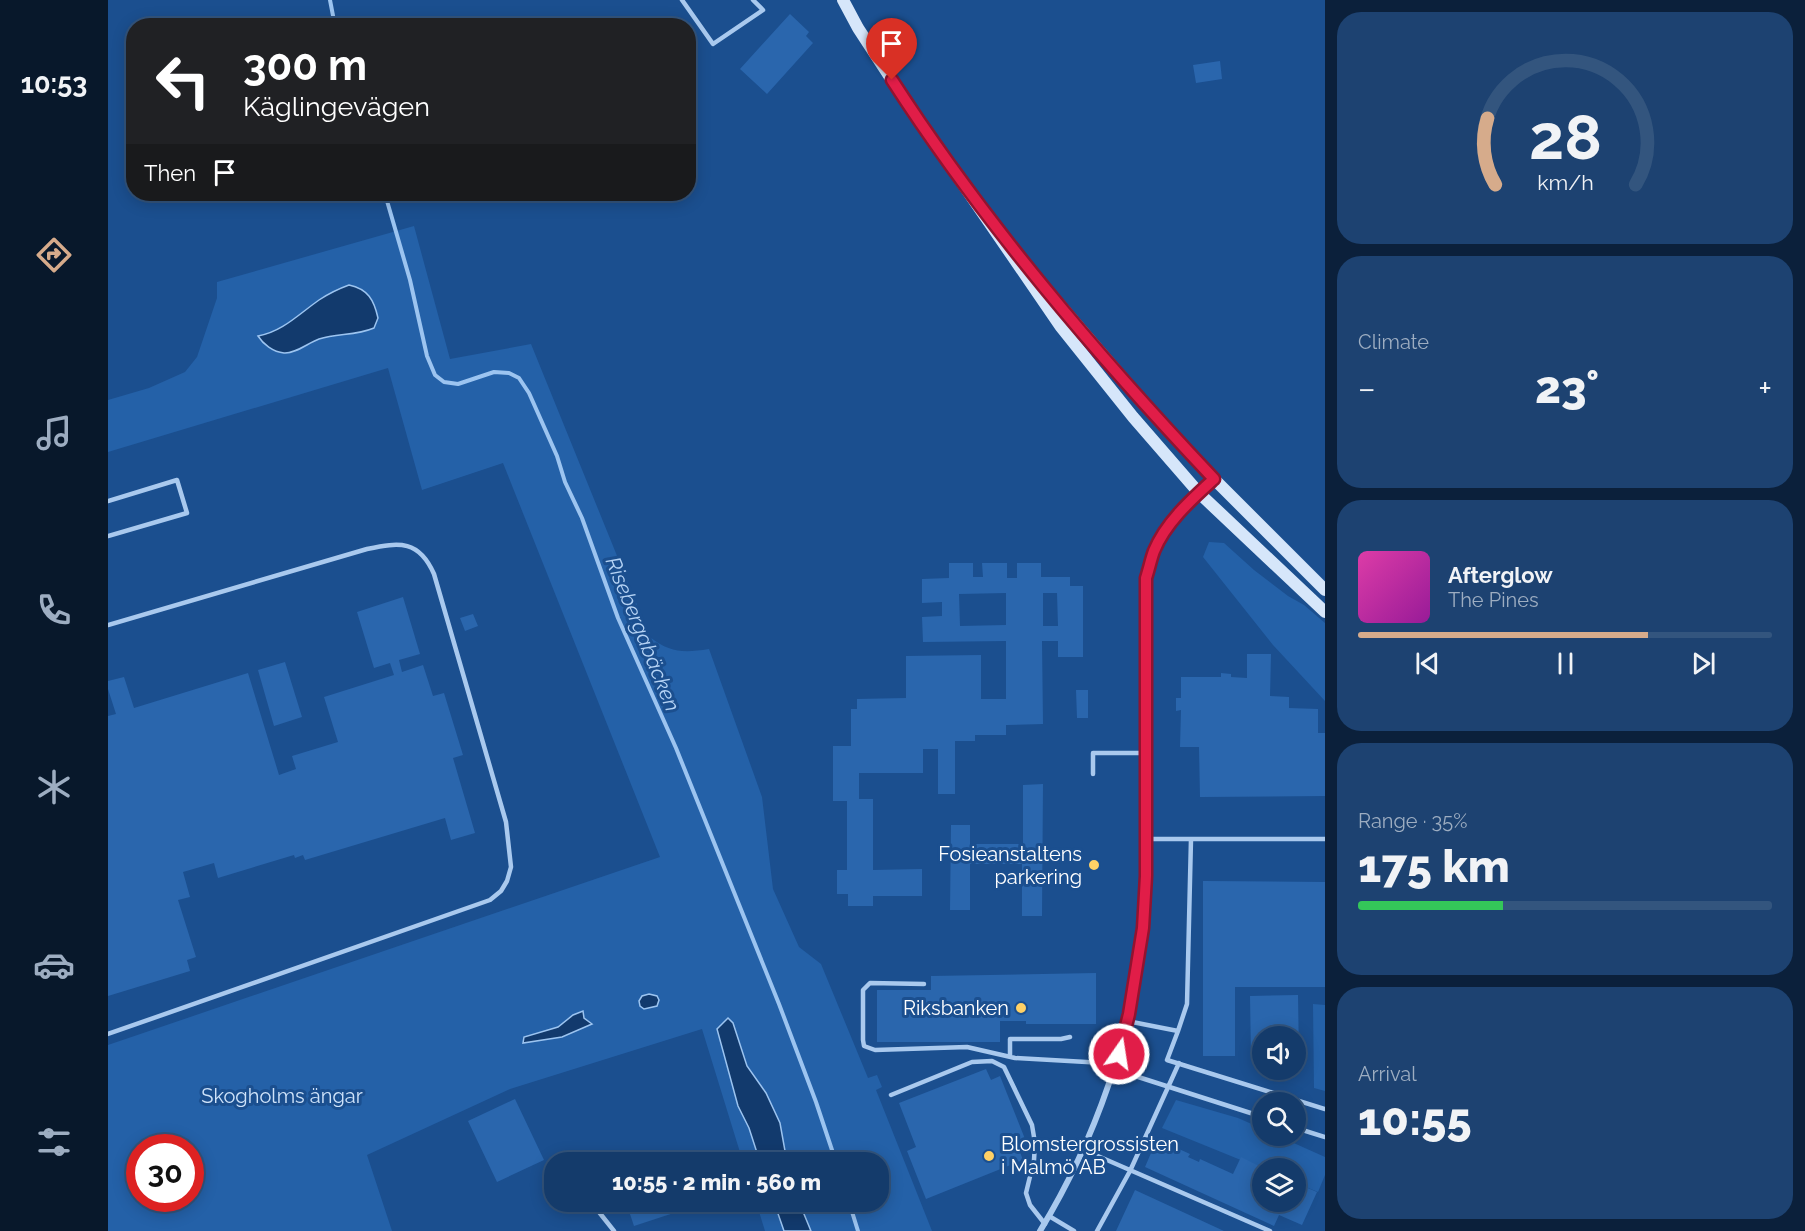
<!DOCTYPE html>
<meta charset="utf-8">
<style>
:root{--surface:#143b6b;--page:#1d4271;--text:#f1f3f6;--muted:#9dadc1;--line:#33557e;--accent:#d6ab8b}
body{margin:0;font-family:Raleway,sans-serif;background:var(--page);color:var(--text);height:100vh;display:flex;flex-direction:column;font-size:22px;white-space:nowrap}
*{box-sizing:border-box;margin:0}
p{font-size:20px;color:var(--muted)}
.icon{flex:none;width:33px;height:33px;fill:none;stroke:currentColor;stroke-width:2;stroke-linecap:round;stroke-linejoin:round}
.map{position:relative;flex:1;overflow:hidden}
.details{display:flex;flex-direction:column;gap:12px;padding:12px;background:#0b203b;width:480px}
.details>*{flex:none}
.hud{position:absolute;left:18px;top:18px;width:570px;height:183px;border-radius:24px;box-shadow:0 3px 15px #0003,0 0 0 2px var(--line);background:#202124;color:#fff;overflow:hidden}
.tools{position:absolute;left:1144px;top:1026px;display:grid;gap:12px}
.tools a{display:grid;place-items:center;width:54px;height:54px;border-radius:50%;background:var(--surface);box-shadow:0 3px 15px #0003,0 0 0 2px var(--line);font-size:30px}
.speed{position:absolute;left:18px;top:1134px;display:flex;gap:12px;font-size:30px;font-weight:700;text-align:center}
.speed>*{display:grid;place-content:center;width:78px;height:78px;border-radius:50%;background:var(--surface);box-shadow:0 3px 15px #0003,0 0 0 2px var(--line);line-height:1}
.speed .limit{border:9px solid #d22;background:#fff;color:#111}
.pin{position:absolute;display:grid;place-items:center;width:51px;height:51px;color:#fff;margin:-62px -26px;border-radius:50% 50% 50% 0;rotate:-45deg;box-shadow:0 0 6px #0007}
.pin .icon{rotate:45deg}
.me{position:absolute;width:66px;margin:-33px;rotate:13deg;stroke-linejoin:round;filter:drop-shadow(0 0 4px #0008)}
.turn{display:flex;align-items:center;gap:21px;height:126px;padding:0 18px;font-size:27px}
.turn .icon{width:78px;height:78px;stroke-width:2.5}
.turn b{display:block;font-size:42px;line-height:51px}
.then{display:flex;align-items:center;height:57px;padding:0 18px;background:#0003;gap:12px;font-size:22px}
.big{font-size:45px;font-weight:800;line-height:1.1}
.details .widget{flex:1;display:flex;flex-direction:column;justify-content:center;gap:9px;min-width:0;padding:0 21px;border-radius:24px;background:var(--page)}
.details .dial{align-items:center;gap:0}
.dial svg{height:156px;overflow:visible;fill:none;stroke:var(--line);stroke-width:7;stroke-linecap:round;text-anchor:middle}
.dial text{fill:var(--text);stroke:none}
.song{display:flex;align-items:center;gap:18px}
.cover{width:72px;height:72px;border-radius:9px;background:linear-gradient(135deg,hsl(320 70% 55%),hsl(300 70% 35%))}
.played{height:6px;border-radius:3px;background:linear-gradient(90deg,var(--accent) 70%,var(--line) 70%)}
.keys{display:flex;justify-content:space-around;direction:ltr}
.heat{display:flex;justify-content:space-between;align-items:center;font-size:33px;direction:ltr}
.charge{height:9px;border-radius:4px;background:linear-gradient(90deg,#34c759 35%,var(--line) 0)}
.trip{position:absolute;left:436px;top:1152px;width:345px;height:60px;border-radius:24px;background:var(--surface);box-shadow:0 3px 15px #0003,0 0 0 2px var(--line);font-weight:800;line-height:60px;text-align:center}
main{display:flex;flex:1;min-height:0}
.tab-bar{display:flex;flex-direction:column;width:108px;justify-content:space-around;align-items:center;background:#08182b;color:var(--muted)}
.tab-bar .icon{width:42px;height:42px}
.tab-bar .current{color:var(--accent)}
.tab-bar b{font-size:27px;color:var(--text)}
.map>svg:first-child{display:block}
.green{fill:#2461a8;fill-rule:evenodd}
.water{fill:#123a6d;stroke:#9cc4f0;stroke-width:1.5}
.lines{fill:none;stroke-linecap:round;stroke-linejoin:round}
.stream{stroke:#9cc4f0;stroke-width:4}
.building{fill:#2a66ad;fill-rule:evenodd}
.lane{stroke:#a9c9ee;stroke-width:4.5}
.street{stroke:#a9c9ee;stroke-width:6}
.secondary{stroke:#d6e6fa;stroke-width:12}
.route-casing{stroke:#92132f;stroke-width:15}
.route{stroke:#e11d48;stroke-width:10}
.poi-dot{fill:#ffd166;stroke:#1b4f8f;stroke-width:2}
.labels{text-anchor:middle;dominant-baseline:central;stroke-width:6;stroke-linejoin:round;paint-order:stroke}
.poi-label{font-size:20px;fill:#fff;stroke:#1b4f8f;text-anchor:end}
.park-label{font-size:20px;fill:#cfe3fa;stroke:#1b4f8f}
.water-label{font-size:21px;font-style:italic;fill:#b5d3f5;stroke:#1b4f8f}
</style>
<main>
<nav class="tab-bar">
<b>10:53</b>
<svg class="icon current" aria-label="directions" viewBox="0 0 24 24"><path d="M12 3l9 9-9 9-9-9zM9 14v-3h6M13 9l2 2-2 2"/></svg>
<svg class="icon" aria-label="music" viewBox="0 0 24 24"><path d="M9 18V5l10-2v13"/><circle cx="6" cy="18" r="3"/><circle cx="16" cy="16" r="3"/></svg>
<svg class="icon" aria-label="phone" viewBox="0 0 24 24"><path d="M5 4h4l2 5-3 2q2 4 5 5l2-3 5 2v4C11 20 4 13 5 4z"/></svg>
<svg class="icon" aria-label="climate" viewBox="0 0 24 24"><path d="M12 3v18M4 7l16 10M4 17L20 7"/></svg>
<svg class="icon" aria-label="car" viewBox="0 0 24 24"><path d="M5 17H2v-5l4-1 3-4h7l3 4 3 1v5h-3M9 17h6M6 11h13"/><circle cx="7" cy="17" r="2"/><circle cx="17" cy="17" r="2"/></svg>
<svg class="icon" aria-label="filters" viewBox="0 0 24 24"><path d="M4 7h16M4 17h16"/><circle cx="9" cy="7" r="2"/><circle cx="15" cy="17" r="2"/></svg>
</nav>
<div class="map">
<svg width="1217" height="1231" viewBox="0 0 1217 1231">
<rect width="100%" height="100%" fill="#1b4f8f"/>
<path class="green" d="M306,226L342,359L423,344L542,637C562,653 576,653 601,649L654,797L665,889L691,947L713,964L760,1078L769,1075L774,1087L768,1090L824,1231H657L648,1202H771V1162H635L594,1029L402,1089L259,1155L284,1231H0V1045L552,857L395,463L314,490L280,368L0,452V400L41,388L77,372L89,357L109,298V282ZM32,1148H82V1198H32Z
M1101,542L1116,543L1146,570L1180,596L1196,605L1217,623V701L1165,645L1095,557Z
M1205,1004L1217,1005V1091L1206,1088Z
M1068,1100L1130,1118L1155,1129V1136H1170L1217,1157V1175L1210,1192L1188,1183V1168L1155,1169L1054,1128Z"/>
<path class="water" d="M241,285C260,289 266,300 270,318L266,328C247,336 230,333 211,339C200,343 187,354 176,353C165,352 155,344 150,336C174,332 191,314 211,300C220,294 230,289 241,285Z
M541,994L549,996L551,1000L549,1006L536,1009L532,1006L531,1001L534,996Z
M475,1011L476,1018L484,1024L454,1037L415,1043L416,1037L450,1027L465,1015Z
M620,1018L625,1023L639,1066L658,1093L672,1123L679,1162H652L641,1128L630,1106L609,1029Z
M666,1202H691L703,1231H676Z"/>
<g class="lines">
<path class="stream" d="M222,0L227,26
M277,194L302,280L319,356L327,375L336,382L350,384L386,372L401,373L411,378L421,393L449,456L457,482L474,518L510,618L568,748L671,1004L708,1102L728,1162
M741,1202L750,1231"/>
</g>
<path class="building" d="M682,14L701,32L698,36L705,43L659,94L632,69Z
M1112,61L1114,79L1088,83L1085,65Z
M841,563H865V577H875L874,563H899V578H909V563H933V577H962V586H975V657H950V641H934L935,724L898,725V735H867V741H847V794H830V749H815V773H751V799H765V870L814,869V896H765V906H740V894H729V870H739V801H725V746H743V709H749V699L798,698V656L873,655V699H898V641L815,642L814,617L834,616V602L814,603V579L841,578ZM898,593V625L852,626L851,594ZM935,593H949L950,626H935Z
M295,597L312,654L291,660L294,672L315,665L325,696L336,693L355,755L345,758L367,833L343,840L337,818L197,860L195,855L187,858L186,855L110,878L106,863L75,872L82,897L70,900L88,957L79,960L82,971L0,996V716L8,714L0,689V681L16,677L26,708L140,673L171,775L188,769L184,756L230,742L216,697L286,675L282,663L266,668L249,612Z
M365,614L370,626L357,631L352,618Z
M1139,654H1163L1162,696L1181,697V708L1210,709V733H1217V796L1092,797L1091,747H1072L1073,710L1068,711V698H1073V677H1113V673L1123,674V677L1139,678Z
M177,662L194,717L166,726L150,670Z
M968,690H980V718H969Z
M935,784L934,916H914V864H862V910H842L843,825H862V844H915V785Z
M1095,881L1217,882V987H1127V1056H1095Z
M988,973V1024H918V1021H892V1042H769V990H823V976Z
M1190,995L1191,1057H1188V1036H1155V1057L1143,1058L1142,996Z
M878,1069L883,1080L892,1076L919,1144L910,1147L915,1160L818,1199L799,1151L808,1147L791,1103Z
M407,1099L436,1160L389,1182L360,1121Z
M1049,1139L1082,1154L1080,1157L1091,1162L1092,1159L1125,1174L1133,1157L1155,1168V1202H1188V1183L1209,1192L1194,1225L1171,1215L1166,1226L1037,1167Z
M1027,1190L1116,1231H1008Z
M518,1202H579L581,1208L526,1226Z"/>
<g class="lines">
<path class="lane" d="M574,0L605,44L655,10L645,0
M0,501L69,480L79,513L0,536
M0,625L259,549C292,542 311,540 326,574L398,822L403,867L399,881L393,891L382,900L0,1034
M985,774V753H1037
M1037,839H1217
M816,984L762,983L755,990V1040L756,1046L767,1050L859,1047L907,1058L996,1063L1024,1075L1155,1117
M1019,1021L1070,1031L1079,1004L1083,839
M1070,1031L1059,1060L1217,1109
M902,1057V1039H953L962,1037
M783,1095L864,1062L884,1061L896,1067L924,1125L927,1143L926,1160L918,1193L922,1205L937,1224
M1188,1128L1217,1137
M976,1150L1162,1231
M483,1202L506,1231
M941,1216L966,1231
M989,1231L1022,1171L1071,1063"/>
<path class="street" d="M932,1231C988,1139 1024,1035 1035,928C1040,882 1037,834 1037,787C1037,717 1037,648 1039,578C1051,530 1070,512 1106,479"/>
<path class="secondary" d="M735,0L750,28L795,97L953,327L1025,417L1091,493L1217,612
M928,277L1049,418L1106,479L1217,590"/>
</g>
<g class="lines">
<g class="route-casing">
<path id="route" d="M784,80C877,224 989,355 1106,479C1083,500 1058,522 1046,551C1043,559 1041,569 1038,578V876L1035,928L1021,1014L1011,1054"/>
</g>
<use href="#route" class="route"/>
</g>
<g class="poi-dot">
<circle cx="986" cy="865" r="6"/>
<circle cx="913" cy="1008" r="6"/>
<circle cx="881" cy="1156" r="6"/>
</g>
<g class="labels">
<g class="poi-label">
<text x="974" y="854">Fosieanstaltens<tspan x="974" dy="23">parkering</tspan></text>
<text x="901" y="1008">Riksbanken</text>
<text x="893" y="1144" text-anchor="start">Blomstergrossisten<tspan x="893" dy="23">i Malmö AB</tspan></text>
</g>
<g class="park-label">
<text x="174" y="1096">Skogholms ängar</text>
</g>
<g class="water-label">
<text transform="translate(535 634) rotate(68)">Risebergabäcken</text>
</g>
</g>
</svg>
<div class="tools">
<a><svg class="icon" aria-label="sound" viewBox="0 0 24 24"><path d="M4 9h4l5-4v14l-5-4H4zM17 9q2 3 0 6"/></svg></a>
<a><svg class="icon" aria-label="search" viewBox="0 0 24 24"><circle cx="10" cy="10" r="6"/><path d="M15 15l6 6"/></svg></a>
<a><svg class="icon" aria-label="layers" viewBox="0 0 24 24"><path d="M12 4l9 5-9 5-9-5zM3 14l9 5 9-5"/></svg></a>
</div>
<div class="speed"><div class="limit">30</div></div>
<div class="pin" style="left:784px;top:80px;background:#d93025"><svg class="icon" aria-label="arrive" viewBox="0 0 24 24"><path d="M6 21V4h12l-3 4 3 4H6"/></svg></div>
<svg class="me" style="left:1011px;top:1054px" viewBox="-20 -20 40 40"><circle r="17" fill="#e11d48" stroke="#fff" stroke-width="3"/><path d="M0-11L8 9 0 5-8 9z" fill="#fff"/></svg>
<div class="trip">10:55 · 2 min · 560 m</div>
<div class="hud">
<div class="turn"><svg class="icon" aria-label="left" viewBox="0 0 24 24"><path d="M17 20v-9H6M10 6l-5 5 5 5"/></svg><div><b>300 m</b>Käglingevägen</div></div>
<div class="then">Then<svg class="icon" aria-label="arrive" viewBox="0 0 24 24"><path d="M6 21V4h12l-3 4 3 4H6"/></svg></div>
</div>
</div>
<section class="details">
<div class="widget dial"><svg viewBox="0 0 100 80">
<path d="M14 69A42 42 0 1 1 86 69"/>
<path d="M14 69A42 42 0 0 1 10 35" stroke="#d6ab8b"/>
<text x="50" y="56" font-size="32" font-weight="700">28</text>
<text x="50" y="72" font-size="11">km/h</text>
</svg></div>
<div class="widget"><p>Climate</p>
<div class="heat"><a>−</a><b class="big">23°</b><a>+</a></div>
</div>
<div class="widget">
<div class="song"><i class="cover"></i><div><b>Afterglow</b><p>The Pines</p></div></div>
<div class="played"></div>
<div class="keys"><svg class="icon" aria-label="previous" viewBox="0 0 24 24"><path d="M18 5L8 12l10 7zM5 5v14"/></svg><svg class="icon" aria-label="pause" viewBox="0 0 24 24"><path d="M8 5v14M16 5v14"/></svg><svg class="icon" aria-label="next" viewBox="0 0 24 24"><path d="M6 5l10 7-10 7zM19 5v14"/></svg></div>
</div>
<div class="widget"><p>Range · 35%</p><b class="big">175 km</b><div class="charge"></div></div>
<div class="widget"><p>Arrival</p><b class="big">10:55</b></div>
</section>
</main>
